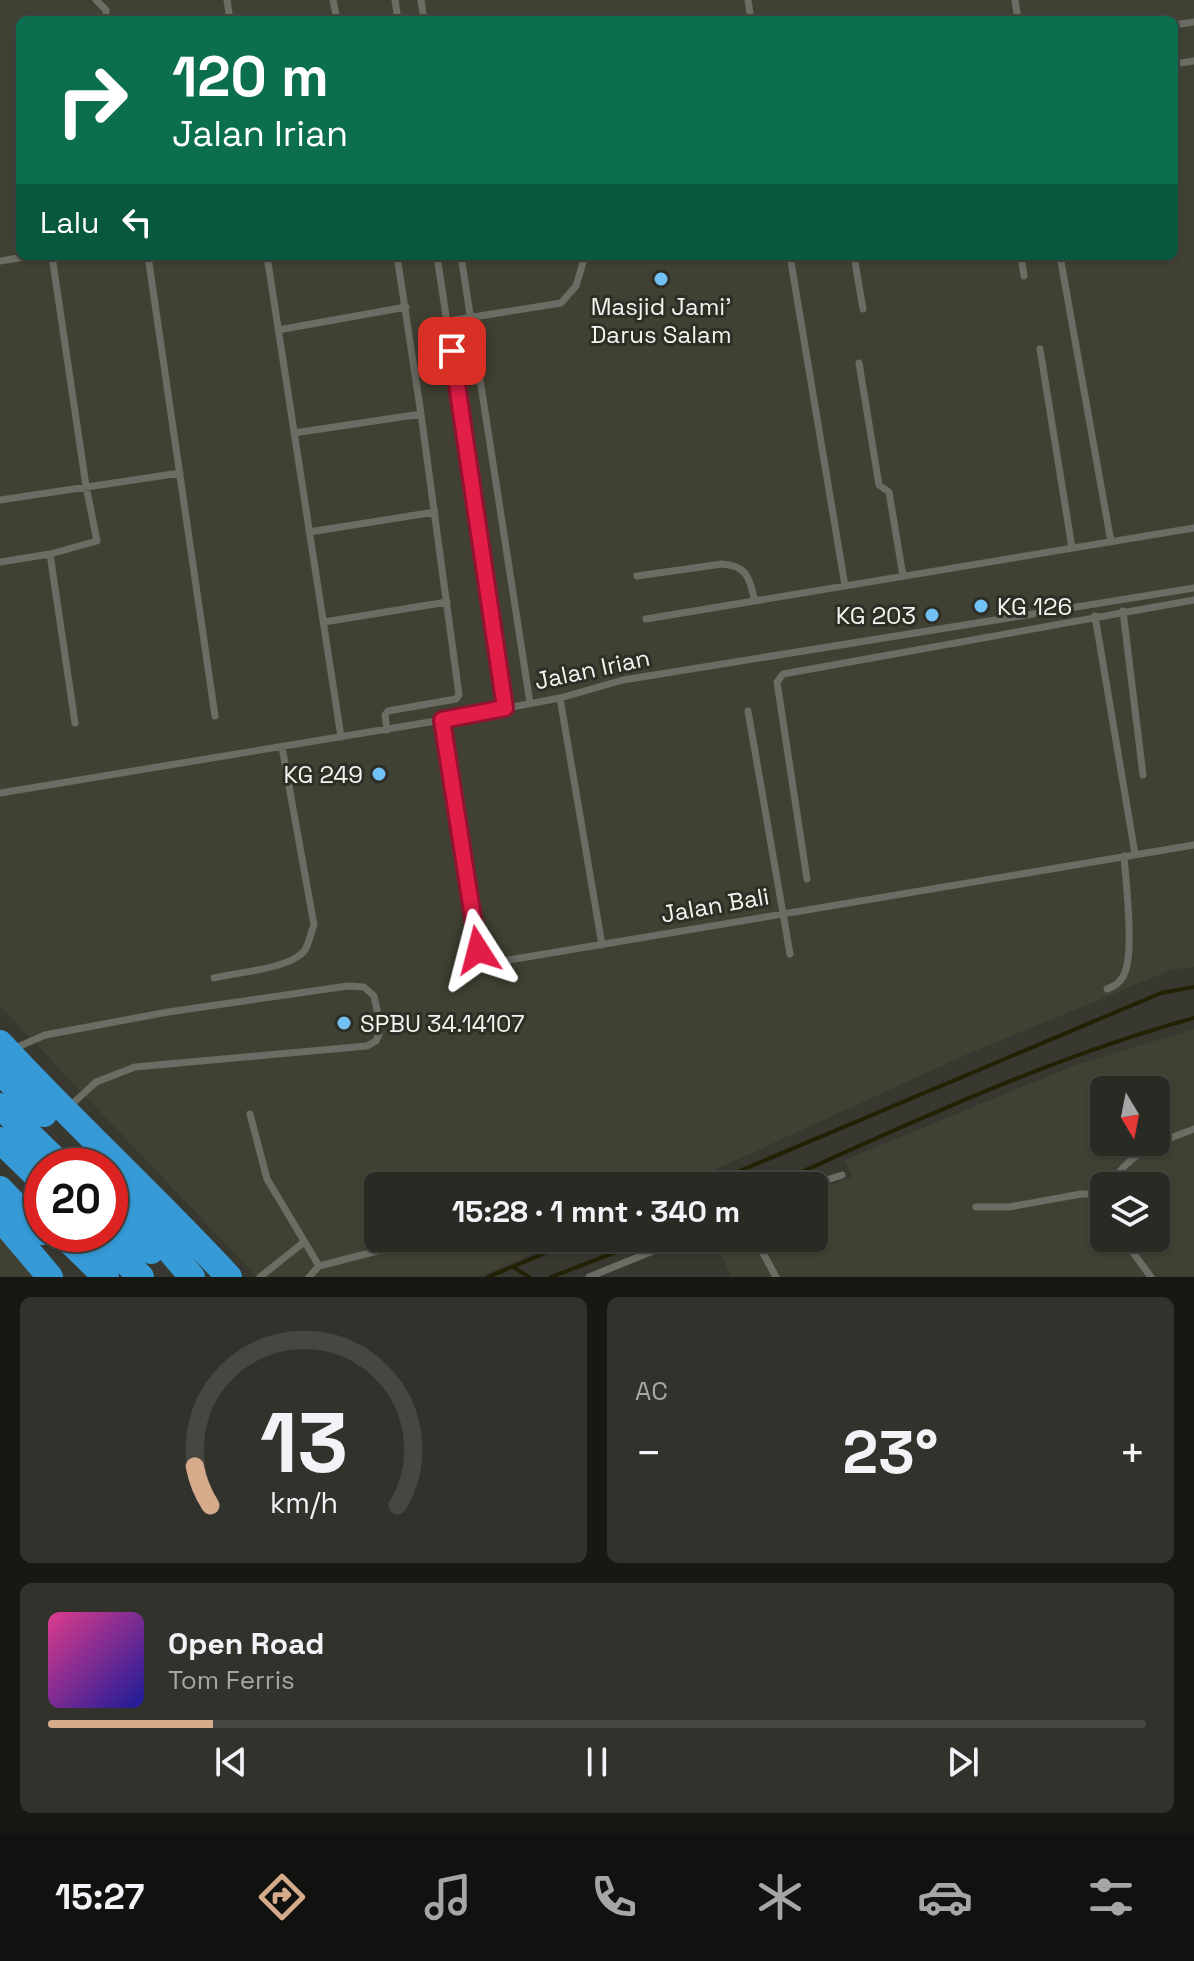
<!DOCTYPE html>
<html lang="id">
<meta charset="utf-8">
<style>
:root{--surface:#2a2a25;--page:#32322d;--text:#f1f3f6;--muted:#a5a7a7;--line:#464642;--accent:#d6ab8b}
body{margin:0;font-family:"Space Grotesk",sans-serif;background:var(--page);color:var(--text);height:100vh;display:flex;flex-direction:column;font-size:30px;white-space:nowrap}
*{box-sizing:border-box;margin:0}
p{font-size:26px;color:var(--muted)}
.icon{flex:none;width:44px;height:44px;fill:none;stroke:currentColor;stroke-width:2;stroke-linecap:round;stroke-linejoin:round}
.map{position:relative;height:1277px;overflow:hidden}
.sheet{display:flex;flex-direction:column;gap:20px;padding:20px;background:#171714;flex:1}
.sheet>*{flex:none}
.guide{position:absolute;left:16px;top:16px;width:1162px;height:244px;border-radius:12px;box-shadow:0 2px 6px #0004,0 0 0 2px var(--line);background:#0b6e4f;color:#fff;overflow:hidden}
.needle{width:52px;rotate:170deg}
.fabs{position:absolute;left:1090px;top:1076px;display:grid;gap:16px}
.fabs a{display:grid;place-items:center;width:80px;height:80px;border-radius:12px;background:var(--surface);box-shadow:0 2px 6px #0004,0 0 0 2px var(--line);font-size:40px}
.speed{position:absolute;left:24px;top:1148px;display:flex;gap:16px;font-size:40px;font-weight:700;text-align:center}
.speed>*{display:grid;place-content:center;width:104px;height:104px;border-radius:50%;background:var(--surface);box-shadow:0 2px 6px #0004,0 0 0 2px var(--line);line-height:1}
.speed .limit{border:12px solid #d22;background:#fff;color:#111}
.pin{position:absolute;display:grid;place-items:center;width:68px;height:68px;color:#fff;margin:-34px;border-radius:16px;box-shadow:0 4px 12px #0006}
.me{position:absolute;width:88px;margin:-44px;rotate:351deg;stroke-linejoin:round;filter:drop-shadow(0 0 6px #0008)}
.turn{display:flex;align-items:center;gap:28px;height:168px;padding:0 24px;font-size:36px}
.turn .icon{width:104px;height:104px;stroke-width:2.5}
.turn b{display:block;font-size:56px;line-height:68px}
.then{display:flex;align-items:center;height:76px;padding:0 24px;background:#0003;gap:16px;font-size:30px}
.big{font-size:60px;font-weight:600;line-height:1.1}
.sheet .card{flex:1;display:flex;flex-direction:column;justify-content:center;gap:12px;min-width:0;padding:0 28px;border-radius:12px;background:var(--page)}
.sheet .dial{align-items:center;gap:0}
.dial svg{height:208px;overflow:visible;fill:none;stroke:var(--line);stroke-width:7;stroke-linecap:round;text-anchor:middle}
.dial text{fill:var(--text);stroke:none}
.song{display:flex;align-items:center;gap:24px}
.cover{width:96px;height:96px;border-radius:12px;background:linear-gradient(135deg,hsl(330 70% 55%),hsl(240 70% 35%))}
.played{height:8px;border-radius:4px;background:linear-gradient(90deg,var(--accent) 15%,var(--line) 15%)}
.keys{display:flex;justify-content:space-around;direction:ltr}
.heat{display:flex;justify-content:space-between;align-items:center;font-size:44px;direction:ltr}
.sheet .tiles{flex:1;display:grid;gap:20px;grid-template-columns:1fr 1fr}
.card:last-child{grid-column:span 2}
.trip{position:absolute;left:364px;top:1172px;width:464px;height:80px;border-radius:12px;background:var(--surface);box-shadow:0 2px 6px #0004,0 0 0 2px var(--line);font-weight:600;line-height:80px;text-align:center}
.tab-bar{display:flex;height:128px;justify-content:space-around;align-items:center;background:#11110f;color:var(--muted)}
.tab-bar .icon{width:56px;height:56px}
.tab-bar .active{color:var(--accent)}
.tab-bar b{font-size:36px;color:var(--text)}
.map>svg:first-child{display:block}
.built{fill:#414133;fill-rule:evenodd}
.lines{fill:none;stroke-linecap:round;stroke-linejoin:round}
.stream{stroke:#222103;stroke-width:4}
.lane{stroke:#6b6c63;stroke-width:7}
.highway{stroke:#359ad6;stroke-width:26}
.route-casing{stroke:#92132f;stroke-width:20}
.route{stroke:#e11d48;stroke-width:14}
.poi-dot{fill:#72c1f5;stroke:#2e2e27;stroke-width:3}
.labels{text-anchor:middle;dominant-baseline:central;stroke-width:6;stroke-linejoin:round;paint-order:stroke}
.poi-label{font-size:24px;fill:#f4f4ef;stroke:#2e2e27;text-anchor:start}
.street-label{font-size:24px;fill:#f4f4ef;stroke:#2e2e27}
</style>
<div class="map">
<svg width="1194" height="1277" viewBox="0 0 1194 1277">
<rect width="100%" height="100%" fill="#383831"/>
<path class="built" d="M0,0H1194V967L1171,970L965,1055L680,1186H378V1238H567L479,1277H257L0,1006ZM20,20H1174V256H20Z
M1194,1029V1277H732L712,1238H814V1192L852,1177L845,1160L1073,1066ZM1104,1090H1156V1142H1104ZM1104,1186H1156V1238H1104Z
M0,1204L51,1261L66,1277H0Z"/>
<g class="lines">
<path class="stream" d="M704,1186L1161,993L1194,987
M771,1186C907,1124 1049,1058 1194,1018
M513,1267L529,1277
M488,1277L581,1238
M551,1277L653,1238"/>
<path class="lane" d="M96,0L106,10L107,20
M227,0L230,20
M333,0L337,20
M395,0L398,20
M421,0L424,20
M748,0L751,20
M1015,0L1018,20
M1174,25L1194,22
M1174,64L1194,61
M148,256L215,716
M267,256L341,737
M437,256L505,708
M461,256L530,703
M790,256L845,586
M854,256L863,309
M1021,256L1024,276
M1060,256L1111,542
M0,261L30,256
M448,321L561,303L576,286L585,256
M278,330L406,307
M1040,349L1072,548
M859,363L879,485L889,492L903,576
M294,433L421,414L397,256
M0,500L180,473
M309,532L435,512
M50,554L75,723
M0,562L50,554L97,541L86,486L52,256
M637,576L722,564C748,566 749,578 755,601
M1123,611L1143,775
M1095,616L1135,854
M646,619L1194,528
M324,622L447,602
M560,698L602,945
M748,711L790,954
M442,720L478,950L481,957L491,963L1194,845
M387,730L385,715L388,711L456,699L459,695L421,414
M0,793L442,720L560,698L623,680L1194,588
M807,879L777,682L783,674L1194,600
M214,978C238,972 291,969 305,950C309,943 311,932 314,925L282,747
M1107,989C1115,986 1122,982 1125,972C1134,949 1126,883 1124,856
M13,1049L45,1035L168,1012L348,986L364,987L374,996L377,1010
M69,1107L96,1082L135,1067L367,1046L376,1041L379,1034
M250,1114L267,1179L319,1266
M809,1186L842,1175
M1110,1186C1128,1152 1160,1142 1194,1129
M976,1207H1009L1081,1194H1104
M755,1238L776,1277
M1127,1238L1129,1247L1151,1277
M260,1277L304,1242
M309,1277L319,1266L428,1238
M589,1277L685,1238"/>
<path class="highway" d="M0,1043C74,1123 155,1197 229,1277
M0,1072L44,1114
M0,1106L62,1166
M0,1140L42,1181
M110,1180L192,1277
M0,1189L42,1232
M110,1212L151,1251
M0,1218L50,1277
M62,1234L106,1277
M97,1234L141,1277"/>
</g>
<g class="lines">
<g class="route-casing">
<path id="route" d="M452,351L505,708L442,720L478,950"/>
</g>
<use href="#route" class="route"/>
</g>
<g class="poi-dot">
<circle cx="661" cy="279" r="8"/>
<circle cx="981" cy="606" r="8"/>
<circle cx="932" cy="615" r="8"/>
<circle cx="379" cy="774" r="8"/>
<circle cx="344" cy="1023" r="8"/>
</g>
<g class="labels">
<g class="poi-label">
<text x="661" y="306" text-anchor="middle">Masjid Jami'<tspan x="661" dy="28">Darus Salam</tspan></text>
<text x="997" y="606">KG 126</text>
<text x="916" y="615" text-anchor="end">KG 203</text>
<text x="363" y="774" text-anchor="end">KG 249</text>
<text x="360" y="1023">SPBU 34.14107</text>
</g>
<g class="street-label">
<text transform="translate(592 669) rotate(-12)">Jalan Irian</text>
<text transform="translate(715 905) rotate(-10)">Jalan Bali</text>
</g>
</g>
</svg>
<div class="fabs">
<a><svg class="needle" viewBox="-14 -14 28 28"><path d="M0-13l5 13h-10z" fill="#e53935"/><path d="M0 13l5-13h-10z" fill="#a5a7a7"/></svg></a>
<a><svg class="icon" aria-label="layers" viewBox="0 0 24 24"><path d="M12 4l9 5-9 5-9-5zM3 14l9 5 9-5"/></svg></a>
</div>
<div class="speed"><div class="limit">20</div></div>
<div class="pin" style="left:452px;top:351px;background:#d93025"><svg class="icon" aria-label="arrive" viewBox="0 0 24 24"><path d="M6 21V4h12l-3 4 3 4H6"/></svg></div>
<svg class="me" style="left:478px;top:950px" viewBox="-20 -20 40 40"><path d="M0-17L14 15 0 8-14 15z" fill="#e11d48" stroke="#fff" stroke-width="4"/></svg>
<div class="trip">15:28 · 1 mnt · 340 m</div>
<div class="guide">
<div class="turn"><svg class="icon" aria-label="right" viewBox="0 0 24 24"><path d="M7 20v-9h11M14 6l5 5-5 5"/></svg><div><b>120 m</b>Jalan Irian</div></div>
<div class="then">Lalu<svg class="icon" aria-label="left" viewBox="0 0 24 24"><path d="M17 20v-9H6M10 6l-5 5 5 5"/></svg></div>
</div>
</div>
<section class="sheet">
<div class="tiles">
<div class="card dial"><svg viewBox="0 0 100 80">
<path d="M14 69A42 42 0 1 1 86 69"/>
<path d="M14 69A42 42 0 0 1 8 54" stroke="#d6ab8b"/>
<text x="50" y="56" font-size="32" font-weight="700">13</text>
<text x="50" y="72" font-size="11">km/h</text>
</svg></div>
<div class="card"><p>AC</p>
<div class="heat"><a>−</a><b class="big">23°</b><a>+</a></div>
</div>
<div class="card">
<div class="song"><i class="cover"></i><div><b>Open Road</b><p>Tom Ferris</p></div></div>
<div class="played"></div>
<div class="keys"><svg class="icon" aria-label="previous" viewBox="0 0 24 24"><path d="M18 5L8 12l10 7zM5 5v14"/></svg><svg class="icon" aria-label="pause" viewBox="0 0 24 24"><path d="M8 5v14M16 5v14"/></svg><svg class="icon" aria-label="next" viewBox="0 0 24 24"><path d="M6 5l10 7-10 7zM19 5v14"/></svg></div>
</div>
</div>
</section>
<nav class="tab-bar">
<b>15:27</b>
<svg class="icon active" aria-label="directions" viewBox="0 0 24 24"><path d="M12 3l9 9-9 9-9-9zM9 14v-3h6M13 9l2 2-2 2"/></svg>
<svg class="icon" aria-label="music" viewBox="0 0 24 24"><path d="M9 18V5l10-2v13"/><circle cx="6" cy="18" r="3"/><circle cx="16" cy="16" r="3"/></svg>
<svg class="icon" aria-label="phone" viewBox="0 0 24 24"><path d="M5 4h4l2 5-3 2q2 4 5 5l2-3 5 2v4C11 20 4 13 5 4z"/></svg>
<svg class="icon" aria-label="climate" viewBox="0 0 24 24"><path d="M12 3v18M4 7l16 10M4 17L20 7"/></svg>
<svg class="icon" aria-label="car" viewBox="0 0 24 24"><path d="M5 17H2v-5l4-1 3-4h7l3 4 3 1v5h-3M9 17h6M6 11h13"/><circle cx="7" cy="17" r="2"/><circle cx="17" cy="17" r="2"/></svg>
<svg class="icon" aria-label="filters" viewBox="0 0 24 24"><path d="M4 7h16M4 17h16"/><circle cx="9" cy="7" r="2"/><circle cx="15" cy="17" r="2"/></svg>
</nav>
